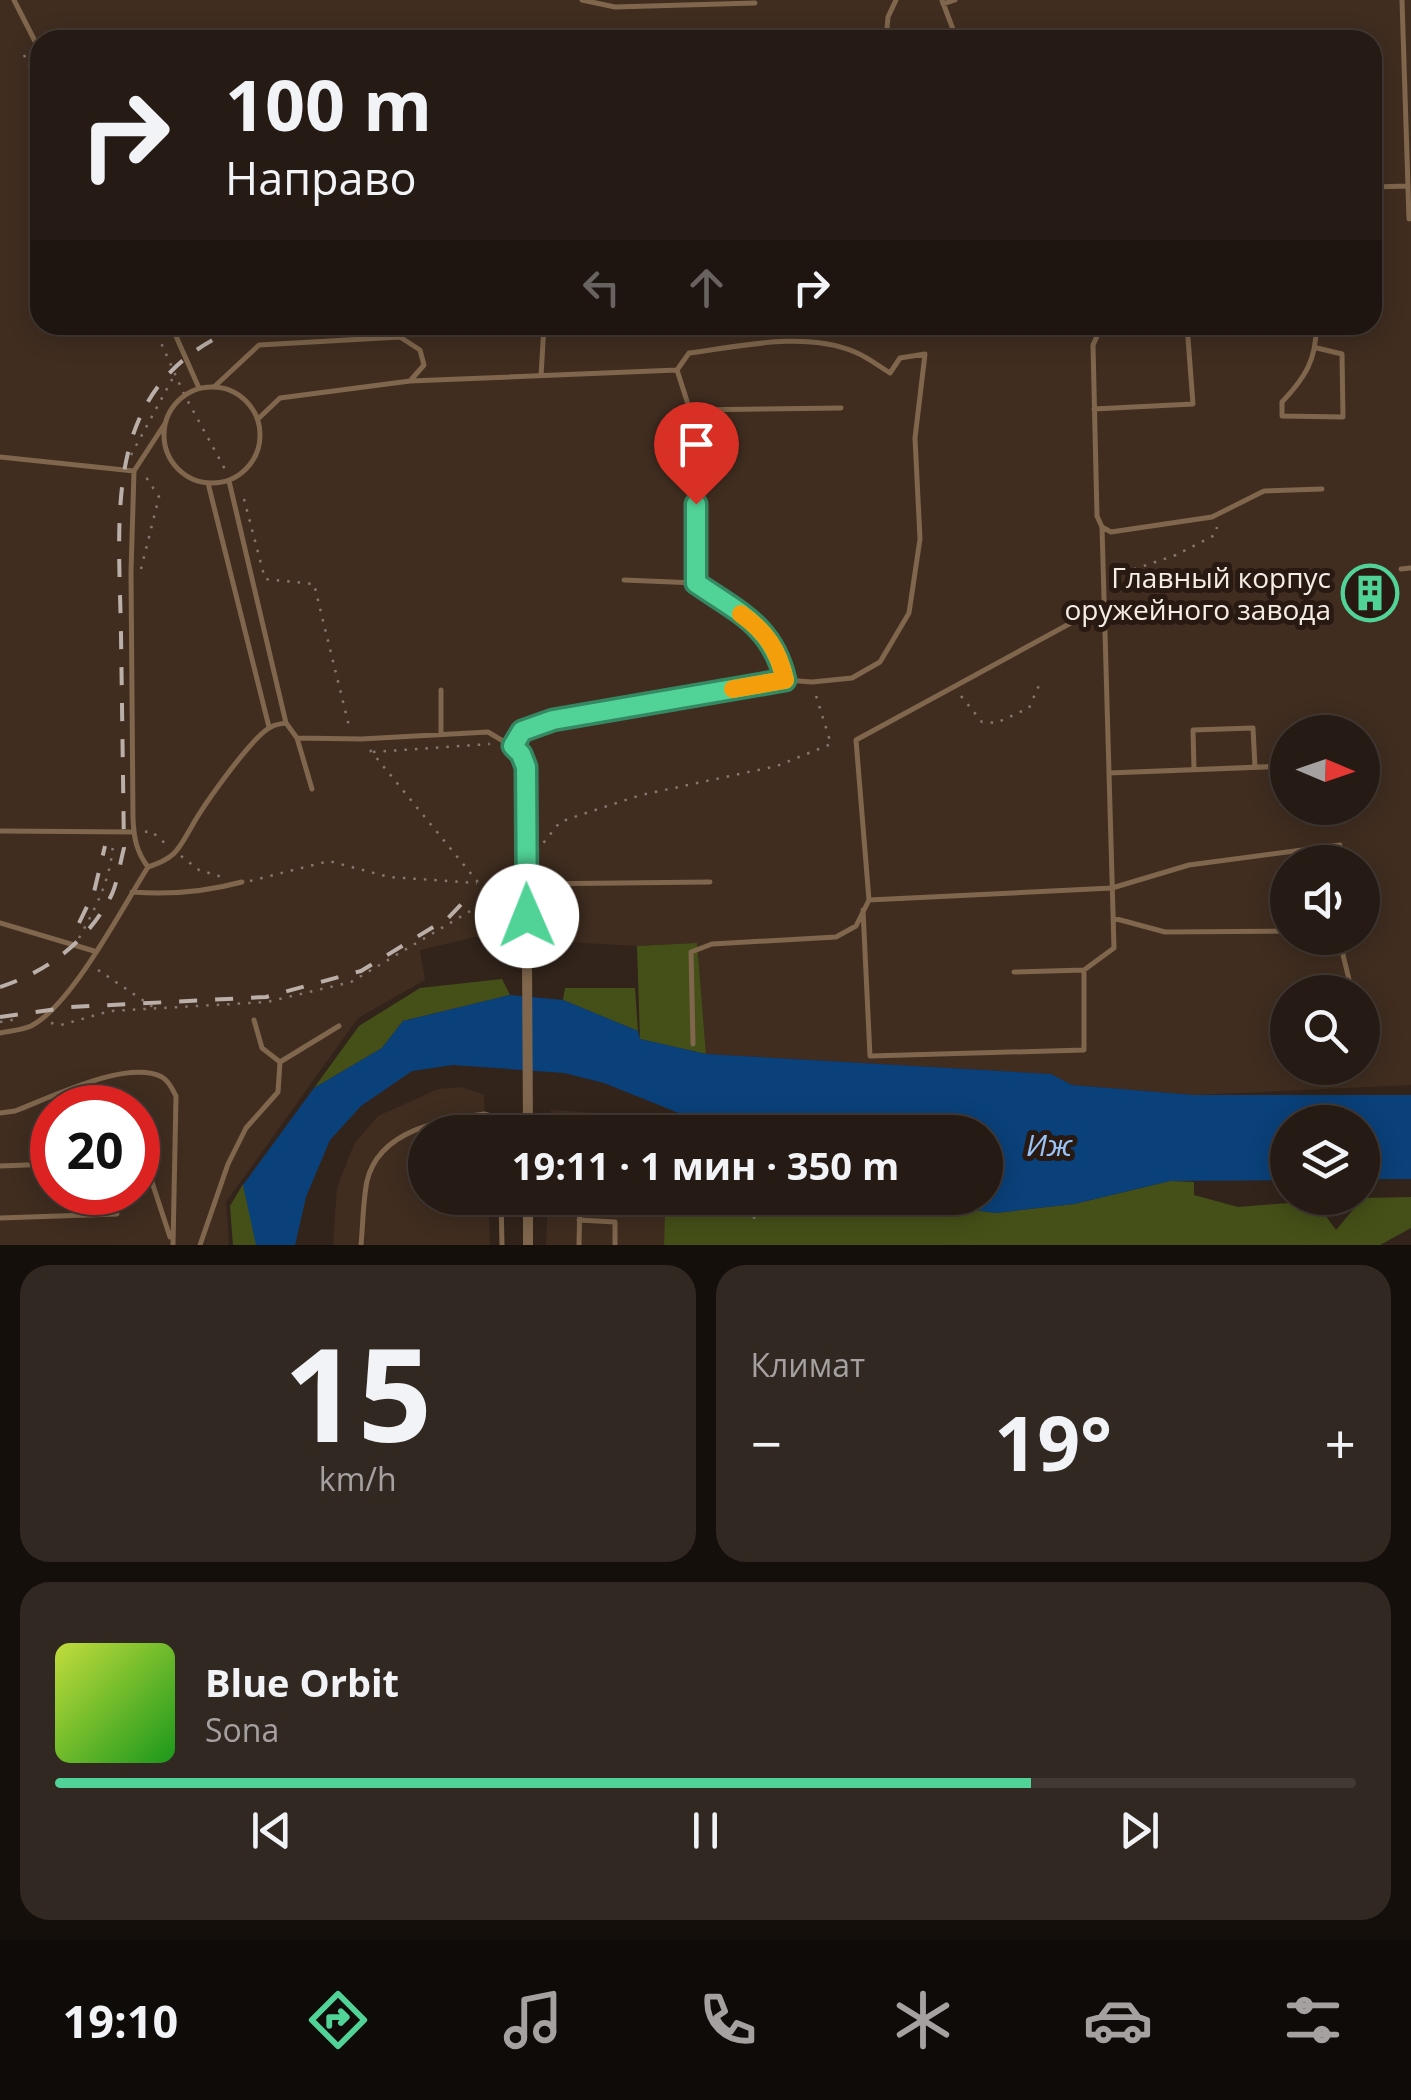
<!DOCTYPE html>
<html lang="ru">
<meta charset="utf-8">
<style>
:root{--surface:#261b14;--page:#322822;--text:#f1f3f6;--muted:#a4a1a0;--line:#423934;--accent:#51d397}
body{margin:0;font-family:"Open Sans",sans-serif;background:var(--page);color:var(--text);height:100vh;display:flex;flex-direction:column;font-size:38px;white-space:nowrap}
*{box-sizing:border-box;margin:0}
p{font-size:32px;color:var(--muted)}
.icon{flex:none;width:55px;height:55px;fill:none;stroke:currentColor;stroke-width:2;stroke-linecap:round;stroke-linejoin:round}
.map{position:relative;height:1245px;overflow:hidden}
.side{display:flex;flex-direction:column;gap:20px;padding:20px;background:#150f0b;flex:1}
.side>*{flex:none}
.hud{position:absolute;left:30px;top:30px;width:1352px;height:305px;border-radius:30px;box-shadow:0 5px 25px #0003,0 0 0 2px var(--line);background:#261b14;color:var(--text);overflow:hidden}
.needle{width:65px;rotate:92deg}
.tools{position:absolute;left:1270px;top:715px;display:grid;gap:20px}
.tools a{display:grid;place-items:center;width:110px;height:110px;border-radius:50%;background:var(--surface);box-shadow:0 5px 25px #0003,0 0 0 2px var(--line);font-size:50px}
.speed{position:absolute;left:30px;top:1085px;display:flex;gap:20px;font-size:50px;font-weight:700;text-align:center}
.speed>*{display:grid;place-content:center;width:130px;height:130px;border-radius:50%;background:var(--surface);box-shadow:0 5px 25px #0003,0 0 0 2px var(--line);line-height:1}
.speed .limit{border:15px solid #d22;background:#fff;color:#111}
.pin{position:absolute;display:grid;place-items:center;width:85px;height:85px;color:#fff;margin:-102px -42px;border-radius:50% 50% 50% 0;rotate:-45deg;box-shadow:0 0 10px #0007}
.pin .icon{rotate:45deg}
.me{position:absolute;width:110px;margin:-55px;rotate:359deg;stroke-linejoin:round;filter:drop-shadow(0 0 8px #0008)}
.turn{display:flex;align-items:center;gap:35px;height:210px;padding:0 30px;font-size:45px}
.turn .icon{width:130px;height:130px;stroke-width:2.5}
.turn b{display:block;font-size:70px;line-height:85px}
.lanes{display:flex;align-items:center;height:95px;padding:0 30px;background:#0003;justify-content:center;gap:50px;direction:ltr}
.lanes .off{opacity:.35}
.big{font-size:75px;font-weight:700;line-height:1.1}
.side .widget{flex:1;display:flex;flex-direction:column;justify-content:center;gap:15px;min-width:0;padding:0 35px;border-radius:30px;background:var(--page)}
.side .dial{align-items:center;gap:0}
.dial b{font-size:130px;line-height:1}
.song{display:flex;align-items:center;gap:30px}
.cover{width:120px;height:120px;border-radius:15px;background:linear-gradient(135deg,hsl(70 70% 55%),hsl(120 70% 35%))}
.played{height:10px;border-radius:5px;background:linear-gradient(90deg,var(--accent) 75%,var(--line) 75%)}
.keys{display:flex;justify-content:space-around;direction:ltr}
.heat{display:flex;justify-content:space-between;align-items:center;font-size:55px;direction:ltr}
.side .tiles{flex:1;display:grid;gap:20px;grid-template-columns:1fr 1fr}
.widget:last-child{grid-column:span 2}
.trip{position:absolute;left:408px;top:1115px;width:595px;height:100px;border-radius:50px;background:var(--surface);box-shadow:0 5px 25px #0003,0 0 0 2px var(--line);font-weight:700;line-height:100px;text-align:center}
.dock{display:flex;height:160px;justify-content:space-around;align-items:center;background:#0f0b08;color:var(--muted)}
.dock .icon{width:70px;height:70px}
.dock .on{color:var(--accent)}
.dock b{font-size:45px;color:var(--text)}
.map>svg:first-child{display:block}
.built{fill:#402d20;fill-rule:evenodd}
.green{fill:#455018}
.water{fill:#0a417a}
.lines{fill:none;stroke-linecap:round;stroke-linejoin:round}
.path{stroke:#847870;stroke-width:2.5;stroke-dasharray:2.5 8;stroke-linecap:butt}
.lane{stroke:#7f664c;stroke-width:5}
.street{stroke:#7f664c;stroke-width:10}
.rail{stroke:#bab0a9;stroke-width:4;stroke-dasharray:18 18;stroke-linecap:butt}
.route-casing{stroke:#358962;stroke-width:25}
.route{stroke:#51d397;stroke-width:18}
.slow{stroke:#f59e0b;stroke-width:18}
.labels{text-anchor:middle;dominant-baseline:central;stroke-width:10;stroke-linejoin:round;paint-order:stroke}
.poi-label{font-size:28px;fill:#f5ece6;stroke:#281a12;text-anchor:end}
.water-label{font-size:30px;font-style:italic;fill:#9ac3f6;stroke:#281a12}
</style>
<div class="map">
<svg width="1411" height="1245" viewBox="0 0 1411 1245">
<rect width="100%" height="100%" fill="#32241b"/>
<path class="built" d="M0,0H1411V1085L1194,1095L1072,1085L1051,1074L706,1054L697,943L637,946L475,937L420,950L425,980L358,1018L226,1202L229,1245H0ZM40,40H1372V325H40ZM1288,732H1362V808H1288ZM1288,862H1362V938H1288ZM1288,992H1362V1068H1288ZM52,1108H138V1192H52Z
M461,1087L484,1095L485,1132H425V1198H488L490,1245H333L337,1188L354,1144L378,1116L438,1089Z
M551,1110L643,1116L682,1132H550Z
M548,1198H705L703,1214L666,1216L664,1245H546Z"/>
<path class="green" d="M697,943L706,1054L640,1039L637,946Z
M502,979L510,995L403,1021L382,1048L314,1088L359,1026L420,988Z
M565,988H635L638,1031L563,1000Z
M1170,1181L1194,1182V1195L1238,1207L1315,1201L1336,1230L1363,1198L1411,1197V1228L1380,1245H664L665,1216L703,1214L705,1198H898L995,1213L1074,1204Z
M243,1184L256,1240V1245H233L230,1206Z"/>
<path class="water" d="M510,995L563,1000L638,1031L640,1039L706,1054L1051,1074L1072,1085L1194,1095H1411V1179H1363L1362,1122H1288L1287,1180L1170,1181L1074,1204L995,1213L898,1198H985V1132H726L604,1083L564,1073L453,1065L412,1071L361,1106L330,1140L306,1197L295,1245H256L243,1185L314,1088L382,1048L403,1021Z"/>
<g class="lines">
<path class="path" d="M24,55L40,89
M153,325L184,394L226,471
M131,455L175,374
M244,499L265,579L314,584L348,722L352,728
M141,569L159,497L144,474
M1114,576L1176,555L1215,535L1217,527
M961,696L982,722L996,723L1029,708L1040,683
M370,750L495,903L516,877
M373,752L490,744
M145,832L151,831L167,845
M537,851L560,822L580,815L641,795L777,766L831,744L814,689
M181,856L199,870L222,877
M250,881L329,861L389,877L477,883
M79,938C96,907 111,879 113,843
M98,970L153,1007
M0,1022L18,1019
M51,1023L61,1025L110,1011L267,1002L351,982L477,907L492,904
M541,1208L573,1209
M754,1219L756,1198"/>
<path class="lane" d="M14,0L40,51
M582,0L615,7L755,3
M942,0L957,40
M1402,0L1409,219
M943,4L955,0
M886,40L888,17L896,0
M1372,187L1408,186
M171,325L199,388
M1102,325L1093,345L1097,516L1102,527L1111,532L1212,517L1264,491L1322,489
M1316,325C1317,359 1305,378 1282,402V416L1343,417L1342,354L1317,348
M677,370L689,353C741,346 806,331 855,352C867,357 879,366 890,373L900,358L925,354L915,438L920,539L909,613L880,662L852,678L812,682L785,680
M541,376L544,325
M410,381L677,370L695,426L696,583C738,613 773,626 785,680L553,720L523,731L513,747
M214,387L259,345L400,337L420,350L424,365L410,381L280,398L259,418
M164 435a48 48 0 1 1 96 0a48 48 0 1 1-96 0Z
M1094,409L1193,404L1187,325
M690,410L841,408
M166,422L134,471L131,572L133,819C134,838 136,851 148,867C176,858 178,850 192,826C203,806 253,735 271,727C276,724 281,724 286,723L297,738L361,739L488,732L513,747L521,754L525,767L527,916
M0,457L134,471
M229,481L286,723
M208,483L269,727
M1401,569L1411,568
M624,580L696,583
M1104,605L856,740L869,900L1112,888L1189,865L1340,845
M441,734V690
M297,738L312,789
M1194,769L1193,730L1253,728L1255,767
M1109,773L1288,766
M0,831L134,832
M527,884L710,882
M132,892C170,895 205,892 242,882
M863,910L870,1056L1084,1050V970
M1113,918L1165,932L1288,931
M0,923L94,951
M1339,938L1352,992
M527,957V940
M1014,972L1084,970L1114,948L1102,527
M254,1020L262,1048L280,1062
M0,1033C10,1031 22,1030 31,1026C72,1005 122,908 148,867
M693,1044L691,952L712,944L836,937L856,926L869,900
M0,1113L15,1111C50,1098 126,1059 162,1077C170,1082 172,1089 176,1096L173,1245
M0,1166L52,1164
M138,1166L150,1176L170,1237
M501,1198L502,1245
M0,1218L117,1214
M579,1220L615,1222V1245
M200,1245L228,1164L246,1128L278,1092L280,1062L339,1026
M361,1245C363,1224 363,1201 367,1181C379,1130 441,1120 484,1114C494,1116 499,1122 499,1132
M579,1245L580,1198"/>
<path class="street" d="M527,960L528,1132
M528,1198V1245"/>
<path class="rail" d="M497,325L559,330
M79,923L94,892L105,846
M0,987C49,971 89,940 112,894C118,880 120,863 124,848C123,777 122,706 121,635C119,508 100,379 246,325
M0,1017L71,1007L266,997L361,971L448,918L472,893"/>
</g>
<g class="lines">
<g class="route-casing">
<path id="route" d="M527,916L526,767L521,754L513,746L522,731L553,720L785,680C773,626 738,612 696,583V504"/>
</g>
<use href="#route" class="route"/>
<path class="slow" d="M733,689L785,680C778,649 766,632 741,614"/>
</g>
<defs>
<g id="building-ring" transform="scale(2.875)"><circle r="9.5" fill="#281a12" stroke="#51d397" stroke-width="1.5"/><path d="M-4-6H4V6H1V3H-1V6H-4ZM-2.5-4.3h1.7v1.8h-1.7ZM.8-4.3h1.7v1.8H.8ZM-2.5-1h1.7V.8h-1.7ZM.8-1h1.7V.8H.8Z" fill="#51d397"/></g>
</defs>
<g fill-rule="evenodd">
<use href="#building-ring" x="1370" y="593"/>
</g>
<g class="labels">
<g class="poi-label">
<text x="1331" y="577">Главный корпус<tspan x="1331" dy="32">оружейного завода</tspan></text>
</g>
<g class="water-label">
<text x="1049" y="1144">Иж</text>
</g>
</g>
</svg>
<div class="tools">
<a><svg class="needle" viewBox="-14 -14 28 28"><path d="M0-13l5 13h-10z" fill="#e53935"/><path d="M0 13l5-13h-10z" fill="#a4a1a0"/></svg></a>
<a><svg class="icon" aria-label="sound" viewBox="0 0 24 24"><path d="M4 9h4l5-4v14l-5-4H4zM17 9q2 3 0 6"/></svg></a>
<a><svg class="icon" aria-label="search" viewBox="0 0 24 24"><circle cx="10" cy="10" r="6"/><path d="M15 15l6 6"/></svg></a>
<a><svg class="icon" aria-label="layers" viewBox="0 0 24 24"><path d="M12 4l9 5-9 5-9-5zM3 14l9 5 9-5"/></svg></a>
</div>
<div class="speed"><div class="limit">20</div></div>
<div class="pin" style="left:696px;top:504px;background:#d93025"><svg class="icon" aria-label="arrive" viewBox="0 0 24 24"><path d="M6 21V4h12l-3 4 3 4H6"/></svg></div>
<svg class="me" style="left:527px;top:916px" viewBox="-20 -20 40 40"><circle r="19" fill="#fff"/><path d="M0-13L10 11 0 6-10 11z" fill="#51d397"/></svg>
<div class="trip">19:11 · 1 мин · 350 m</div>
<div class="hud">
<div class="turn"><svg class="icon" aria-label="right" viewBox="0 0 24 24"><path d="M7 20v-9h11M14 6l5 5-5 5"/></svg><div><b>100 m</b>Направо</div></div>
<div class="lanes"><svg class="icon off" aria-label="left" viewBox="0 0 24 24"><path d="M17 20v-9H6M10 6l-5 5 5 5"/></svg><svg class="icon off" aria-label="ahead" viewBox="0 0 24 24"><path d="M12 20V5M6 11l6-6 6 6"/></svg><svg class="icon" aria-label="right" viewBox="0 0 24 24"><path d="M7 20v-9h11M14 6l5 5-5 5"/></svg></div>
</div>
</div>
<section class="side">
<div class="tiles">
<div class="widget dial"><b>15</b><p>km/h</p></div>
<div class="widget"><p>Климат</p>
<div class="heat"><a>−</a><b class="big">19°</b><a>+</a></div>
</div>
<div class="widget">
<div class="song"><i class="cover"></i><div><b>Blue Orbit</b><p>Sona</p></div></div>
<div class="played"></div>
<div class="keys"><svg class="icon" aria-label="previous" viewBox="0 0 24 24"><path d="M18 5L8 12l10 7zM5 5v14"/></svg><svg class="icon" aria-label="pause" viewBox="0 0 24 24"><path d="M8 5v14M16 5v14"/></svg><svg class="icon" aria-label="next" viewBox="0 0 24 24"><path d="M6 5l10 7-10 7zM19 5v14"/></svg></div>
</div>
</div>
</section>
<nav class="dock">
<b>19:10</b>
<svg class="icon on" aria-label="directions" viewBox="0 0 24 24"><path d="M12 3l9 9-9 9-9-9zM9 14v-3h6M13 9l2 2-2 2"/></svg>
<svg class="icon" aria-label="music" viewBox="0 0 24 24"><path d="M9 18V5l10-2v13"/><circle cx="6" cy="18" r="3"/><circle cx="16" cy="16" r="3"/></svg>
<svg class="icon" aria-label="phone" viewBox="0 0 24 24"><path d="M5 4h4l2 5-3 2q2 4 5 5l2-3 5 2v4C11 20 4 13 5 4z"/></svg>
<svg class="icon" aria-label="climate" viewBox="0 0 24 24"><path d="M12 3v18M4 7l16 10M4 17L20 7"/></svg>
<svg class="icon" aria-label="car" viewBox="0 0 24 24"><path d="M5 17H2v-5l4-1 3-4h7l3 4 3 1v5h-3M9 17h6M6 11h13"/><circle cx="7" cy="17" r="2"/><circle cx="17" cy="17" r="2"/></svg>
<svg class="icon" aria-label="filters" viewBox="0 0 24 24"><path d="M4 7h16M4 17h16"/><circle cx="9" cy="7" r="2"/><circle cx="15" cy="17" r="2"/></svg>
</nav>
